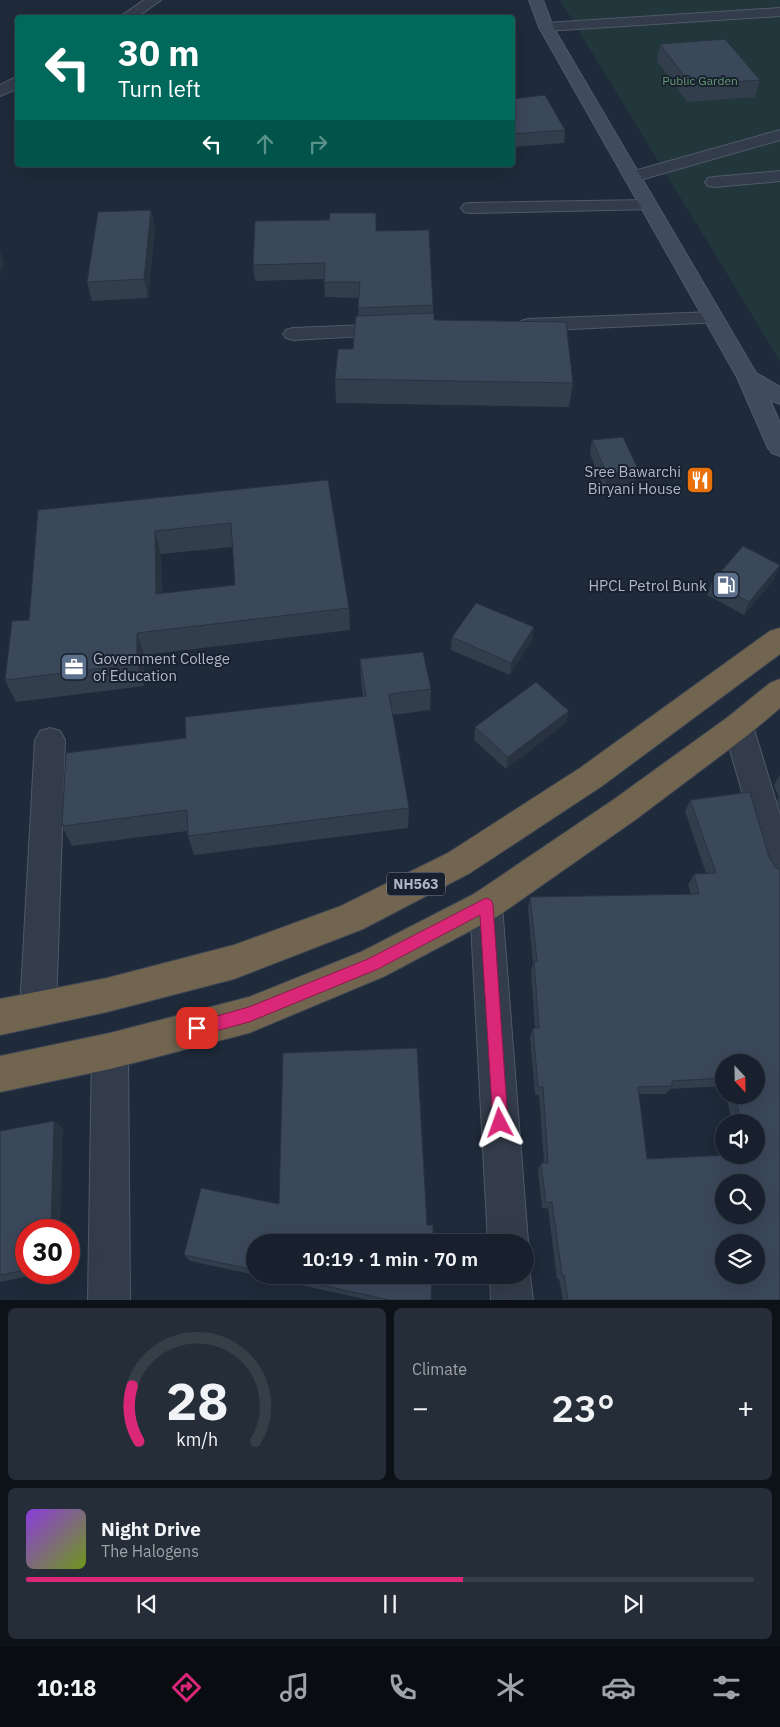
<!DOCTYPE html>
<meta charset="utf-8">
<style>
:root{--surface:#17202c;--page:#242d38;--text:#f1f3f6;--muted:#9ea3a9;--line:#363e48;--accent:#db2777}
body{margin:0;font-family:"IBM Plex Sans",sans-serif;background:var(--page);color:var(--text);height:100vh;display:flex;flex-direction:column;font-size:19px;white-space:nowrap}
*{box-sizing:border-box;margin:0}
p{font-size:16px;color:var(--muted)}
.icon{flex:none;width:28px;height:28px;fill:none;stroke:currentColor;stroke-width:2;stroke-linecap:round;stroke-linejoin:round}
.map{position:relative;height:1300px;overflow:hidden}
.details{display:flex;flex-direction:column;gap:8px;padding:8px;background:#0d1218;flex:1}
.details>*{flex:none}
.guide{position:absolute;left:15px;top:15px;width:500px;height:152px;border-radius:5px;box-shadow:0 5px 20px #0002,0 0 0 1px var(--line);background:#00695c;color:#fff;overflow:hidden}
.needle{width:32px;rotate:158deg}
.tools{position:absolute;left:715px;top:1054px;display:grid;gap:10px}
.tools a{display:grid;place-items:center;width:50px;height:50px;border-radius:50%;background:var(--surface);box-shadow:0 5px 20px #0002,0 0 0 1px var(--line);font-size:25px}
.speed{position:absolute;left:15px;top:1219px;display:flex;gap:10px;font-size:25px;font-weight:700;text-align:center}
.speed>*{display:grid;place-content:center;width:65px;height:65px;border-radius:50%;background:var(--surface);box-shadow:0 5px 20px #0002,0 0 0 1px var(--line);line-height:1}
.speed .limit{border:8px solid #d22;background:#fff;color:#111}
.pin{position:absolute;display:grid;place-items:center;width:42px;height:42px;color:#fff;margin:-21px;border-radius:10px;box-shadow:0 2px 8px #0006}
.me{position:absolute;width:55px;margin:-28px;rotate:356deg;stroke-linejoin:round;filter:drop-shadow(0 0 4px #0008)}
.turn{display:flex;align-items:center;gap:18px;height:105px;padding:0 20px;font-size:22px}
.turn .icon{width:65px;height:65px;stroke-width:2.5}
.turn b{display:block;font-size:35px;line-height:42px}
.lanes{display:flex;align-items:center;height:48px;padding:0 20px;background:#0003;justify-content:center;gap:25px;direction:ltr}
.lanes .off{opacity:.35}
.big{font-size:38px;font-weight:600;line-height:1.1}
.details .widget{flex:1;display:flex;flex-direction:column;justify-content:center;gap:8px;min-width:0;padding:0 18px;border-radius:8px;background:var(--page)}
.details .dial{align-items:center;gap:0}
.dial svg{height:130px;overflow:visible;fill:none;stroke:var(--line);stroke-width:7;stroke-linecap:round;text-anchor:middle}
.dial text{fill:var(--text);stroke:none}
.song{display:flex;align-items:center;gap:15px}
.cover{width:60px;height:60px;border-radius:8px;background:linear-gradient(135deg,hsl(270 70% 55%),hsl(80 70% 35%))}
.played{height:5px;border-radius:2px;background:linear-gradient(90deg,var(--accent) 60%,var(--line) 60%)}
.keys{display:flex;justify-content:space-around;direction:ltr}
.heat{display:flex;justify-content:space-between;align-items:center;font-size:28px;direction:ltr}
.details .tiles{flex:1;display:grid;gap:8px;grid-template-columns:1fr 1fr}
.widget:last-child{grid-column:span 2}
.trip{position:absolute;left:246px;top:1234px;width:288px;height:50px;border-radius:25px;background:var(--surface);box-shadow:0 5px 20px #0002,0 0 0 1px var(--line);font-weight:600;line-height:50px;text-align:center}
.tab-bar{display:flex;height:80px;justify-content:space-around;align-items:center;background:#090d12;color:var(--muted)}
.tab-bar .icon{width:35px;height:35px}
.tab-bar .active{color:var(--accent)}
.tab-bar b{font-size:22px;color:var(--text)}
.map>svg:first-child{display:block}
.green{fill:#21373b}
.lines{fill:none;stroke-linecap:round;stroke-linejoin:round}
.street-casing{stroke:#515968;stroke-width:2}
.secondary-casing{stroke:#515968;stroke-width:2}
.highway-casing{stroke:#3e4655;stroke-width:2}
.street{fill:#333c4a;fill-rule:evenodd}
.secondary{fill:#414b5e;fill-rule:evenodd}
.highway{fill:#716550;fill-rule:evenodd}
.wall{fill:#333e4d;fill-rule:evenodd}
.shaded-wall{fill:#29323f}
.building{fill:#3b485a;stroke:#29323f;fill-rule:evenodd}
.route{fill:#db2777;stroke:#8e194d}
.labels{text-anchor:middle;dominant-baseline:central;stroke-width:4;stroke-linejoin:round;paint-order:stroke}
.far-park-label{font-size:12px;fill:#649972;stroke:#19212f}
.shield{fill:#19212f;stroke:#818999;stroke-width:1}
.shield-label{font-size:14px;font-weight:bold;fill:#aeb6c7}
.poi-label{font-size:15px;fill:#aeb6c7;stroke:#19212f;text-anchor:end}
</style>
<div class="map">
<svg width="780" height="1300" viewBox="0 0 780 1300">
<rect width="100%" height="100%" fill="#1f2a3a"/>
<path class="green" d="M560,0H780V361Z"/>
<g class="lines">
<g class="street-casing">
<path id="street" d="M144,0H161L136,18H118Z
M780,8V16L546,31L541,30L539,27L541,24L546,23Z
M18,76V88L0,96V85Z
M780,130V140L633,182L627,181L624,177L627,173Z
M780,171V181L714,187L708,186L705,182L708,178L714,177Z
M648,200L654,201L657,205L654,209L470,213L464,212L461,208L464,204L470,203Z
M714,312L721,314L724,318L721,322L528,331L521,329L518,325L521,321L528,319Z
M393,324L400,326L403,330L400,334L293,340L286,338L283,334L286,330L293,328Z
M738,714L748,717L753,726L780,815V882L769,877L764,867L723,726L728,717Z
M50,728L60,731L65,740L56,1009L50,1021L38,1027L26,1021L20,1009L35,740L40,731Z
M486,890L498,894L502,905L528,1242L525,1249V1242H488L470,905L474,894Z
M110,1033L123,1038L128,1051L130,1300H88L92,1051L97,1038Z
M525,1262L530,1275L533,1300H491L490,1275H525Z"/>
</g>
<g class="secondary-casing">
<path id="secondary" d="M529,0H543L553,27L756,373L780,387V404L770,400L780,423V456L772,453L768,448L737,377L539,27Z"/>
</g>
<g class="highway-casing">
<path id="highway" d="M780,628V654L602,786L470,873L363,929L234,979L107,1012L0,1035V999L107,978L234,945L341,906L448,853L580,768L770,631Z
M780,679V708L748,735L635,820L498,916L385,976L249,1033L110,1069L0,1092V1056L110,1033L249,997L361,952L474,894L613,800L728,717L770,683Z"/>
</g>
<use href="#street" class="street"/>
<use href="#secondary" class="secondary"/>
<use href="#highway" class="highway"/>
</g>
<path class="wall" d="M660,44L760,80L755,97L687,102L657,61Z
M512,99L565,130L564,143L512,147Z
M151,210L155,228L148,298L92,301L87,282Z
M377,231L433,305V313L434,320L573,383L569,407L336,403L335,379L353,349L358,316L359,298L325,297L324,279L255,281L253,265Z
M592,440L635,483L604,488L590,454Z
M328,480L349,608L350,630L144,655V686L16,702L5,680L29,620L38,510ZM233,547L235,585L162,593L161,554Z
M780,565L774,579L744,615L707,595L712,582Z
M534,627L532,640L510,675L451,650L452,637Z
M360,659L431,689L430,710L393,715L409,808L408,828L194,855L188,836L187,831L72,846L62,826L186,738L363,696L361,681Z
M566,723L506,769L474,740L475,727Z
M780,775V809L777,800L779,798L774,785Z
M750,792L780,1300H563L559,1279H557L548,1208H542L538,1170L541,1163H544L539,1095H535L530,1037L533,1028H535L531,971L533,963L528,908L530,897L691,894L688,885L694,874L706,873L685,811L690,800ZM724,1062L756,1095H726L732,1122H756V1155L647,1159L638,1094H666L670,1089L724,1086Z
M417,1048L255,1242V1275L190,1261L184,1255L279,1204Z
M54,1121L63,1129L26,1230V1272H49L0,1282V1131Z
M256,1275H432L431,1300H368Z"/>
<path class="shaded-wall" d="M151,210L155,228L148,298L144,279Z
M0,251L4,263L0,274Z
M638,469L635,483L604,488L607,474Z
M155,531L161,554L162,616L156,594Z
M780,565L774,579L744,615L749,602Z
M534,627L532,640L510,675L511,663Z
M137,633L144,655V686L137,664Z
M569,711L566,723L506,769L508,757Z
M54,1121L63,1129L60,1230H51Z"/>
<path class="building" d="M725,39L760,80L691,85L660,44Z
M545,95L565,130L512,134V99Z
M151,210L144,279L87,282L98,212Z
M330,213H376V231L429,230L433,305L358,308L360,282H324L325,263L253,265L255,221L329,220Z
M434,313V320L566,322L573,383L335,379L338,349H353L356,316Z
M623,437L638,469L607,474L592,440Z
M328,480L349,608L137,633V664L5,680L12,621L29,620L38,510ZM231,523L235,585L156,594L155,531Z
M743,546L780,565L749,602L712,582Z
M476,603L534,627L511,663L452,637Z
M423,652L431,689L389,694L409,808L188,836L187,810L62,826L66,753L186,738L185,717L366,696L360,659Z
M536,682L569,711L508,757L475,727Z
M750,792L769,857L776,868L780,870V1300H568L564,1275H562L552,1202L546,1203L541,1163H548L543,1087H538L533,1028H539L534,961H537L530,897L699,894L694,874L716,873L690,800ZM724,1062H756V1095H735L741,1122H756V1155H728L647,1159L638,1087L672,1086V1081L724,1078ZM724,1182H756V1215H724ZM724,1242H756V1275H724Z
M417,1048L427,1225H433V1242H255V1270L184,1255L201,1188L279,1204L283,1053Z
M54,1121L51,1230H26V1270L0,1275V1131Z
M277,1275H432L431,1300H389Z"/>
<path class="route" d="M486,898L491,900L493,905L508,1123L506,1128L500,1130L495,1128L493,1123L480,915L378,969L249,1022L197,1036L192,1033L189,1028L192,1023L249,1007L368,959Z"/>
<defs>
<g id="restaurant-square" transform="scale(1.4375)"><rect x="-9" y="-9" width="18" height="18" rx="4" fill="#e8710a" stroke="#19212f"/><path d="M-5-6h1v4h1v-4h1v4h1v-4h1v5L-1.5 .5V6h-2V.5L-5-1ZM5-6V6H3V1.5H1.5Q1.5-4 5-6Z" fill="#fff"/></g>
<g id="fuel-square" transform="scale(1.4375)"><rect x="-9" y="-9" width="18" height="18" rx="4" fill="#5c6f8a" stroke="#19212f"/><path d="M-5.5-6h7V0h2V4h1.3V-2.5L3-4.5l.8-.8L6-3V5H2.5V1h-1V6h-7ZM-4.2-4.7v3.2H.2V-4.7Z" fill="#fff"/></g>
<g id="office-square" transform="scale(1.4375)"><rect x="-9" y="-9" width="18" height="18" rx="4" fill="#5c6f8a" stroke="#19212f"/><path d="M-6-3h4V-5.5h4V-3h4V5H-6ZM-1-4.5V-3h2v-1.5ZM-6 0V1H6V0Z" fill="#fff"/></g>
</defs>
<g fill-rule="evenodd">
<use href="#restaurant-square" x="700" y="480"/>
<use href="#fuel-square" x="726" y="585"/>
<use href="#office-square" x="74" y="667"/>
</g>
<g class="labels">
<g class="far-park-label">
<text x="700" y="80">Public Garden</text>
</g>
<rect class="shield" x="387" y="872.5" width="58" height="23" rx="4"/>
<g class="shield-label">
<text x="416" y="884">NH563</text>
</g>
<g class="poi-label">
<text x="681" y="471">Sree Bawarchi<tspan x="681" dy="17">Biryani House</tspan></text>
<text x="707" y="585">HPCL Petrol Bunk</text>
<text x="93" y="658" text-anchor="start">Government College<tspan x="93" dy="17">of Education</tspan></text>
</g>
</g>
</svg>
<div class="tools">
<a><svg class="needle" viewBox="-14 -14 28 28"><path d="M0-13l5 13h-10z" fill="#e53935"/><path d="M0 13l5-13h-10z" fill="#9ea3a9"/></svg></a>
<a><svg class="icon" aria-label="sound" viewBox="0 0 24 24"><path d="M4 9h4l5-4v14l-5-4H4zM17 9q2 3 0 6"/></svg></a>
<a><svg class="icon" aria-label="search" viewBox="0 0 24 24"><circle cx="10" cy="10" r="6"/><path d="M15 15l6 6"/></svg></a>
<a><svg class="icon" aria-label="layers" viewBox="0 0 24 24"><path d="M12 4l9 5-9 5-9-5zM3 14l9 5 9-5"/></svg></a>
</div>
<div class="speed"><div class="limit">30</div></div>
<div class="pin" style="left:197px;top:1028px;background:#d93025"><svg class="icon" aria-label="arrive" viewBox="0 0 24 24"><path d="M6 21V4h12l-3 4 3 4H6"/></svg></div>
<svg class="me" style="left:500px;top:1123px" viewBox="-20 -20 40 40"><path d="M0-17L14 15 0 8-14 15z" fill="#db2777" stroke="#fff" stroke-width="4"/></svg>
<div class="trip">10:19 · 1 min · 70 m</div>
<div class="guide">
<div class="turn"><svg class="icon" aria-label="left" viewBox="0 0 24 24"><path d="M17 20v-9H6M10 6l-5 5 5 5"/></svg><div><b>30 m</b>Turn left</div></div>
<div class="lanes"><svg class="icon" aria-label="left" viewBox="0 0 24 24"><path d="M17 20v-9H6M10 6l-5 5 5 5"/></svg><svg class="icon off" aria-label="ahead" viewBox="0 0 24 24"><path d="M12 20V5M6 11l6-6 6 6"/></svg><svg class="icon off" aria-label="right" viewBox="0 0 24 24"><path d="M7 20v-9h11M14 6l5 5-5 5"/></svg></div>
</div>
</div>
<section class="details">
<div class="tiles">
<div class="widget dial"><svg viewBox="0 0 100 80">
<path d="M14 69A42 42 0 1 1 86 69"/>
<path d="M14 69A42 42 0 0 1 10 35" stroke="#db2777"/>
<text x="50" y="56" font-size="32" font-weight="700">28</text>
<text x="50" y="72" font-size="11">km/h</text>
</svg></div>
<div class="widget"><p>Climate</p>
<div class="heat"><a>−</a><b class="big">23°</b><a>+</a></div>
</div>
<div class="widget">
<div class="song"><i class="cover"></i><div><b>Night Drive</b><p>The Halogens</p></div></div>
<div class="played"></div>
<div class="keys"><svg class="icon" aria-label="previous" viewBox="0 0 24 24"><path d="M18 5L8 12l10 7zM5 5v14"/></svg><svg class="icon" aria-label="pause" viewBox="0 0 24 24"><path d="M8 5v14M16 5v14"/></svg><svg class="icon" aria-label="next" viewBox="0 0 24 24"><path d="M6 5l10 7-10 7zM19 5v14"/></svg></div>
</div>
</div>
</section>
<nav class="tab-bar">
<b>10:18</b>
<svg class="icon active" aria-label="directions" viewBox="0 0 24 24"><path d="M12 3l9 9-9 9-9-9zM9 14v-3h6M13 9l2 2-2 2"/></svg>
<svg class="icon" aria-label="music" viewBox="0 0 24 24"><path d="M9 18V5l10-2v13"/><circle cx="6" cy="18" r="3"/><circle cx="16" cy="16" r="3"/></svg>
<svg class="icon" aria-label="phone" viewBox="0 0 24 24"><path d="M5 4h4l2 5-3 2q2 4 5 5l2-3 5 2v4C11 20 4 13 5 4z"/></svg>
<svg class="icon" aria-label="climate" viewBox="0 0 24 24"><path d="M12 3v18M4 7l16 10M4 17L20 7"/></svg>
<svg class="icon" aria-label="car" viewBox="0 0 24 24"><path d="M5 17H2v-5l4-1 3-4h7l3 4 3 1v5h-3M9 17h6M6 11h13"/><circle cx="7" cy="17" r="2"/><circle cx="17" cy="17" r="2"/></svg>
<svg class="icon" aria-label="filters" viewBox="0 0 24 24"><path d="M4 7h16M4 17h16"/><circle cx="9" cy="7" r="2"/><circle cx="15" cy="17" r="2"/></svg>
</nav>
